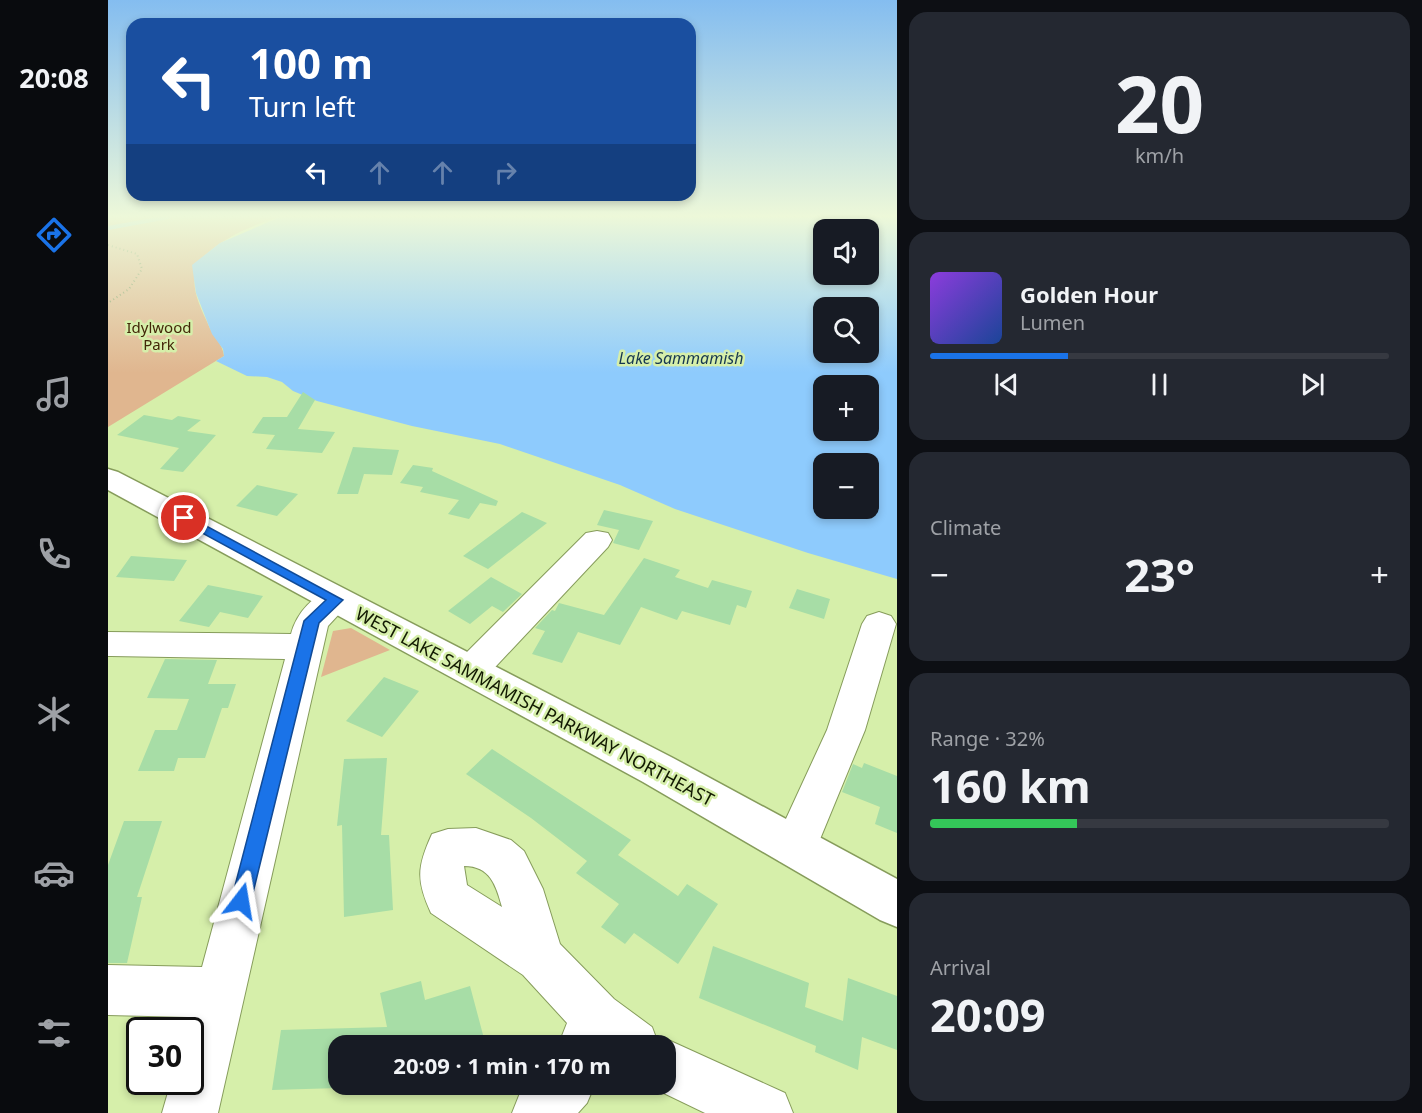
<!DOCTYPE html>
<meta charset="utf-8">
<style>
:root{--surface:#171b24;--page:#242831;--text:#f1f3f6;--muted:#9ea1a6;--line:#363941;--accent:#1a73e8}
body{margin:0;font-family:"Noto Sans",sans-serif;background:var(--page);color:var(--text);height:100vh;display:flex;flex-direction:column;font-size:22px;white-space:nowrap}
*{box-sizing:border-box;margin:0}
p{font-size:20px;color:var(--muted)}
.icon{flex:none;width:33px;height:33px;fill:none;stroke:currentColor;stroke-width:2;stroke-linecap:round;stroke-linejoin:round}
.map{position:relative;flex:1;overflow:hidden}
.side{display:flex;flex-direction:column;gap:12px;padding:12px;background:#0d0f14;width:525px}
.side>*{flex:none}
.guide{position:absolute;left:18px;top:18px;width:570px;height:183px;border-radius:18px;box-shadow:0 3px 9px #0003;background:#1a4fa0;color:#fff;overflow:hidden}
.fabs{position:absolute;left:705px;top:219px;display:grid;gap:12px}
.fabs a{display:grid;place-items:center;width:66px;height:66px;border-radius:12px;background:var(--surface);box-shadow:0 3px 9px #0003;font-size:30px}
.speed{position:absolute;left:18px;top:1017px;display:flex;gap:12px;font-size:30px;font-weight:700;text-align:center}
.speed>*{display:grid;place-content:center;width:78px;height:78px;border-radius:50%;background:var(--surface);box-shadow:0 3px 9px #0003;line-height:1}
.speed .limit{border:3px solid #111;border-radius:9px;background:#fff;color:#111}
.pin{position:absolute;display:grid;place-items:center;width:51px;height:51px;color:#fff;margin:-26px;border:3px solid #fff;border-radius:50%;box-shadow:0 2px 6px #0007}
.me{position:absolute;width:66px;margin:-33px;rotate:14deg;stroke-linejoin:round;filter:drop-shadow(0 0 4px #0008)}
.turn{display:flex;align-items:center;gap:21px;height:126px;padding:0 24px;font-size:27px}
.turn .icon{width:78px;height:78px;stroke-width:2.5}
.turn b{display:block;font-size:42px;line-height:51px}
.lanes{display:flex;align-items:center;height:57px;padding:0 24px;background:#0003;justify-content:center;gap:30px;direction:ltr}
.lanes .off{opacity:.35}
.big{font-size:45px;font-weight:700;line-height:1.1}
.side .tile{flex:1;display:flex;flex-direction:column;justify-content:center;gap:9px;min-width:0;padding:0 21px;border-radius:18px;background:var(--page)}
.side .dial{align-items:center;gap:0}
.dial b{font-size:78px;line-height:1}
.song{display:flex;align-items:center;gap:18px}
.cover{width:72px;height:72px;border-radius:9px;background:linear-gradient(135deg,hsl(270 70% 55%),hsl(220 70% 35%))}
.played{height:6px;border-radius:3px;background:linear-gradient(90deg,var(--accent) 30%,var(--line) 30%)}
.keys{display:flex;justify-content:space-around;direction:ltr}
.heat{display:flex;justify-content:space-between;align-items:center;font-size:33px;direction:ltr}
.charge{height:9px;border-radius:4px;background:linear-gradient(90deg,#34c759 32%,var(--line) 0)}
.trip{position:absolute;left:220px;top:1035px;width:348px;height:60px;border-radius:18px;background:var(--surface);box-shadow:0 3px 9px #0003;font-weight:700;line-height:60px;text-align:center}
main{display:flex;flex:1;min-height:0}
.menu{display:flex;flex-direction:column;width:108px;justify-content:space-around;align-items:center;background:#090b0e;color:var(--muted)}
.menu .icon{width:42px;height:42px}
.menu .current{color:var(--accent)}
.menu b{font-size:27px;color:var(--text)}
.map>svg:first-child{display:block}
.green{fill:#e0b68f}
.water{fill:#8ecbfd;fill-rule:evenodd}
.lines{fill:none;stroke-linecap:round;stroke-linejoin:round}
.stream{stroke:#8ecbfd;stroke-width:4}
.building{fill:#a7dda6}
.minor-casing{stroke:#869c5b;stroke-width:2}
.major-casing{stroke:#869c5b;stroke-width:3}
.path{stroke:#849664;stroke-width:2;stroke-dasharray:1 3;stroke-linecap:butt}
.minor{fill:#fff;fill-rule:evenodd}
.major{fill:#fff;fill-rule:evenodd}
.route{fill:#1a73e8;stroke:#114b97;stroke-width:1.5}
.labels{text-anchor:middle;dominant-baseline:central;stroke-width:5;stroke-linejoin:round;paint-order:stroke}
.far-park-label{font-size:15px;fill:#432708;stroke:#d6efaa}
.far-water-label{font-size:16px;font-style:italic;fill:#163750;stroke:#d6efaa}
.street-label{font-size:18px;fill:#121a02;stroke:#d6efaa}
</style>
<main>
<nav class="menu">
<b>20:08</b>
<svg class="icon current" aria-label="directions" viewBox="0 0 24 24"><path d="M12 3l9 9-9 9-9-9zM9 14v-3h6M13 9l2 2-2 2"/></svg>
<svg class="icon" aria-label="music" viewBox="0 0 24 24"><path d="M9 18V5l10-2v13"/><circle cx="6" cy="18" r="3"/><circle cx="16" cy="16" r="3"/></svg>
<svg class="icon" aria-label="phone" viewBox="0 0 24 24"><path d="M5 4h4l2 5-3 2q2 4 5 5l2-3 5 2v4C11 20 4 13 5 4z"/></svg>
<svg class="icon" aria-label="climate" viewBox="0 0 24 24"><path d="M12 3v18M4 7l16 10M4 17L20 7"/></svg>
<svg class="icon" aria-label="car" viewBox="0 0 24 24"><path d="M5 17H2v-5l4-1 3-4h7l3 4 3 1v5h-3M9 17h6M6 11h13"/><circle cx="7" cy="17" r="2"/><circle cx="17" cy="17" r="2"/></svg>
<svg class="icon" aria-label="filters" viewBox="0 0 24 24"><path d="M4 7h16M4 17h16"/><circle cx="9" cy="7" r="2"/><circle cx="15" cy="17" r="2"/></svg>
</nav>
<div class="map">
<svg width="789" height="1113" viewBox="0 0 789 1113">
<rect width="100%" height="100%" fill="#d6efaa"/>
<path class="green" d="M0,217H172C148,223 91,246 87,274C84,292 93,308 100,324C104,335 115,344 116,356L0,427Z
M243,628L282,650L213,677L225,631Z"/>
<path class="water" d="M172,217H789V579L700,553L567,509L512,485L392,444L304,426L209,401L185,391L174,382L159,377L139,376L108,361L116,356L115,349L104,334L88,293L84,265L112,243ZM716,230H760V274H716ZM716,308H760V352H716ZM716,386H760V430H716ZM716,464H760V508H716Z"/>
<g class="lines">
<path class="stream" d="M0,228L60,217"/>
</g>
<path class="building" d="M195,392L207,400L190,429L227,432L214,453L158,449L167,435L144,433L155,417H179Z
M36,415L64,420L70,416L93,420L79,431L108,435L75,472L52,469L71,448L9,435Z
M245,447L291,450L284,475L256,474L250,494H229Z
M305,465L325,468L324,471L390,501L388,506L372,503L361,519L340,514L351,500L312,492L315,487L292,483Z
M149,485L190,494L169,516L128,506Z
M496,510L545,521L531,550L505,543L511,530L489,525Z
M414,512L439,523L380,569L355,556Z
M23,556L79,560L66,581L8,577Z
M536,558L572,570L567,577L600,588L604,580L644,591L638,608L629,605L622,625L574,611L569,620L533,607L512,645L470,632L454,663L424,654L437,631L427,628L444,610L447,611L451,603L496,615Z
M383,577L414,594L395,612L384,606L362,624L340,611Z
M100,585L155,596L140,618L112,612L101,627L71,621Z
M689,589L722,599L716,619L681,608Z
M57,659L109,660L100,684H128L120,708H114L97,758H70L66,771H30L47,730H69L81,699L39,698Z
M276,677L311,691L274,737L238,721Z
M384,749L523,840L510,855L570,896L579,884L610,904L570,964L526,933L517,944L493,927L511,904L468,873L479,861L423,818L358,774Z
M279,758L273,835H281L285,910L236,917L234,825L229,826L236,759Z
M756,763L789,776V833L767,824L772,807L734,792L745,764L754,768Z
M16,821H54L29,897H34L19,963H0V865Z
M605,946L701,983L697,1007L735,1021L740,978L789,996V1050L754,1037L750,1070L707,1052L708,1046L591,998Z
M313,981L317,1000L362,986L378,1046H231V1088L164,1090L173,1030L279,1027L272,993Z"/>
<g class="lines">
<g class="minor-casing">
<path id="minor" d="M489,531L500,533L504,540L500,547L376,679L363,683L350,679L345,670L350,661L478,533Z
M228,588L240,591L245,599L220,626L110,1113H54L63,1082H82V1030H77L80,1017L0,1015V965L94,967L177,659L3,656H0V632L183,634C189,612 206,594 228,588Z
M771,612L783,616L788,624L757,730L703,861L687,866L671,861L665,847L719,730L754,624L759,616Z
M368,828L403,840L416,851L435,889L452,944L506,999L544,1027L550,1043L558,1039L677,1093L685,1113H597L539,1085L558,1084V1046H450L459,1023L415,975L323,913C308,880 309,867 324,834L340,829ZM356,866C382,866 388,885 394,907L359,885Z
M421,1084H487L479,1103L470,1113H404L412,1093Z"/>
</g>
<g class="major-casing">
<path id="major" d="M0,469L10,472L565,758L789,879V927L772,920L535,782L0,490Z"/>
</g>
<path class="path" d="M0,245L29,254L34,269L21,289L0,303"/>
<use href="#minor" class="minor"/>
<use href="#major" class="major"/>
</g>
<linearGradient id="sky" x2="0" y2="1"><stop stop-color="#84bdf0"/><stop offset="0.58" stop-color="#edf8d9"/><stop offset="1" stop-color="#edf8d9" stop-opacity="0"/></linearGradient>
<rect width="789" height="373" fill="url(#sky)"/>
<path class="route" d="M76,514L235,600L211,623L143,901L140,908L133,910L126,908L123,901L196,621L218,600L72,521L70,518Z"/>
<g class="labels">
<g class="far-park-label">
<text x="51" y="327">Idylwood<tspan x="51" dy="17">Park</tspan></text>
</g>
<g class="far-water-label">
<text x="573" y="358">Lake Sammamish</text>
</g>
<g class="street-label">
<text transform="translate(427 706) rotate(28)">WEST LAKE SAMMAMISH PARKWAY NORTHEAST</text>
</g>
</g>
</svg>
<div class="fabs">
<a><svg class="icon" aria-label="sound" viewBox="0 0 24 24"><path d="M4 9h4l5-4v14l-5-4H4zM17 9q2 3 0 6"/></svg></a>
<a><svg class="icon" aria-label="search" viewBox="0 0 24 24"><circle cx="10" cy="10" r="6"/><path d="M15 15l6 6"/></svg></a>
<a>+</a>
<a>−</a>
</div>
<div class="speed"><div class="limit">30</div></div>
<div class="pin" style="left:76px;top:518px;background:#d93025"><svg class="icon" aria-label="arrive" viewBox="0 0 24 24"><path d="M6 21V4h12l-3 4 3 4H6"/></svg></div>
<svg class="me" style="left:133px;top:901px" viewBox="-20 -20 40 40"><path d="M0-17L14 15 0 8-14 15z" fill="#1a73e8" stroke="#fff" stroke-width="4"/></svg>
<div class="trip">20:09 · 1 min · 170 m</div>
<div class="guide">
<div class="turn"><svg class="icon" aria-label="left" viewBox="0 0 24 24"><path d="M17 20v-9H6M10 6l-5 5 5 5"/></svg><div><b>100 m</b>Turn left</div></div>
<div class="lanes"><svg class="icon" aria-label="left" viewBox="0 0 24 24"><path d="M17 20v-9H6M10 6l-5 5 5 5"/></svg><svg class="icon off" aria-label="ahead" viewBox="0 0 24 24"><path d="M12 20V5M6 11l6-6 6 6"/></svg><svg class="icon off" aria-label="ahead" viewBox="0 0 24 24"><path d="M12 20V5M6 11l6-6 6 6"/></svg><svg class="icon off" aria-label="right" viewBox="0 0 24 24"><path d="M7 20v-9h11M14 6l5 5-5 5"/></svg></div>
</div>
</div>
<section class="side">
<div class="tile dial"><b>20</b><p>km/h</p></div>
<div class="tile">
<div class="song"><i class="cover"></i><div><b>Golden Hour</b><p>Lumen</p></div></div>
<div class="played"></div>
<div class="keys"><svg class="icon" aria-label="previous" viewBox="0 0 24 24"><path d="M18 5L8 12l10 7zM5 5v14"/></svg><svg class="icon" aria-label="pause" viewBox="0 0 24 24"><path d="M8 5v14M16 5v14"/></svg><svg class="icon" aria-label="next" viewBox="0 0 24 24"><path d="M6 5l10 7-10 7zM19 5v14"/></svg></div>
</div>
<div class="tile"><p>Climate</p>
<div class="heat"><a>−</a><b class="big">23°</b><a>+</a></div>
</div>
<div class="tile"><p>Range · 32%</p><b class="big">160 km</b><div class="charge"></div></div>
<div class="tile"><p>Arrival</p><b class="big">20:09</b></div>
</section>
</main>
